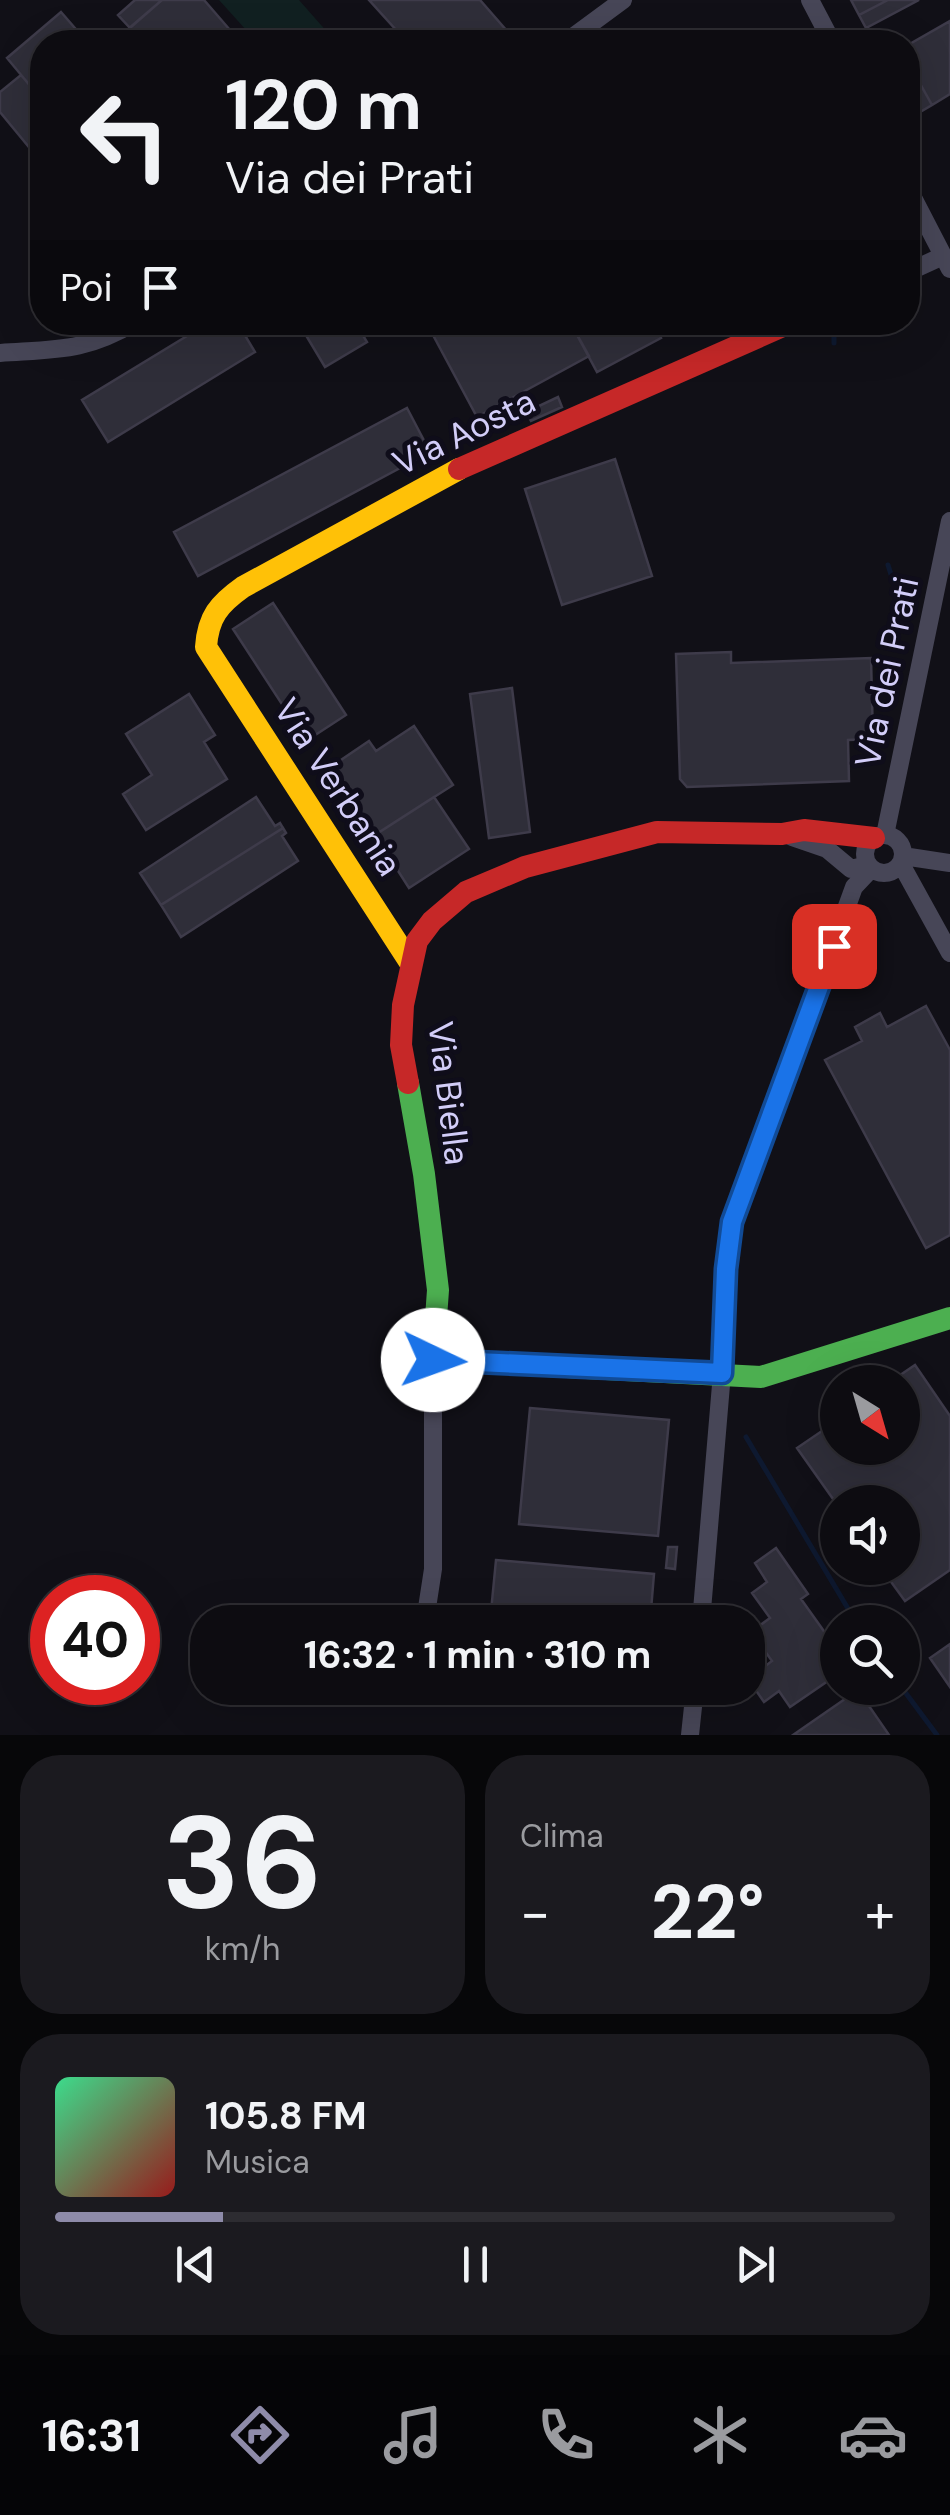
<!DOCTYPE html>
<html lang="it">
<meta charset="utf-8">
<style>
:root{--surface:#0d0c11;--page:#1b1a1f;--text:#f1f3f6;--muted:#9a9b9f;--line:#2d2c31;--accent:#8e8ba9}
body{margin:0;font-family:"DM Sans",sans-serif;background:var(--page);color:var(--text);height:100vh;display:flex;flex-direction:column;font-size:38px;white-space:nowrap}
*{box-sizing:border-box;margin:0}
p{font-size:32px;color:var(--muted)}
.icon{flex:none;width:55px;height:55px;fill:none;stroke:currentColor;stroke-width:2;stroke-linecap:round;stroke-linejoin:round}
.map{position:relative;height:1735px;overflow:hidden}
.side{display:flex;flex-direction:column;gap:20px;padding:20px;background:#070709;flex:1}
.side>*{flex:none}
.guide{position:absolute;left:30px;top:30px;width:890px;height:305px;border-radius:40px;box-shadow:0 10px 40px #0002,0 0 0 2px var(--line);background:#0d0c11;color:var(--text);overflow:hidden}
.needle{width:65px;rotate:143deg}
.controls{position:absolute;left:820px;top:1365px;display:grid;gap:20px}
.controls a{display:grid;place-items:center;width:100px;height:100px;border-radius:50%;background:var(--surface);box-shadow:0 10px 40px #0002,0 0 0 2px var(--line);font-size:50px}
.speed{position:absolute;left:30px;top:1575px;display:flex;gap:20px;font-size:50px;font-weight:700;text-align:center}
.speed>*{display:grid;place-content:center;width:130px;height:130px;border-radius:50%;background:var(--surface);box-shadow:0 10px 40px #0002,0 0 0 2px var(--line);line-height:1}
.speed .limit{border:15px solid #d22;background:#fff;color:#111}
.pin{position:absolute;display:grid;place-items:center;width:85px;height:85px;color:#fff;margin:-42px;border-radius:20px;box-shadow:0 5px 15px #0006}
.me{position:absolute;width:110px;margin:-55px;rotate:93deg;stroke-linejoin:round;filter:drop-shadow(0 0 8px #0008)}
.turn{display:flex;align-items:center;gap:35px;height:210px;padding:0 30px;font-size:45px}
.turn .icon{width:130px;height:130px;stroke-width:2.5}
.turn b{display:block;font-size:70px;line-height:85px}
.then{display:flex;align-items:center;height:95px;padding:0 30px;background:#0003;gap:20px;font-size:38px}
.big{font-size:75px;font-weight:700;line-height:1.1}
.side .card{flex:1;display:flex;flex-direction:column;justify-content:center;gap:15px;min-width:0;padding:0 35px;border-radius:40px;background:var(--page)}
.side .dial{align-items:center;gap:0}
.dial b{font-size:130px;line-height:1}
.song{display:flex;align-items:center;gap:30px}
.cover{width:120px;height:120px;border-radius:15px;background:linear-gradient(135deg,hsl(150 70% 55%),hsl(0 70% 35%))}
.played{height:10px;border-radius:5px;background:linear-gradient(90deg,var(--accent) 20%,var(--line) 20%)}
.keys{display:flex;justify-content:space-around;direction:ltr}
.heat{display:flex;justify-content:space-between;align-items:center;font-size:55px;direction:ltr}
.side .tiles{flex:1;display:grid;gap:20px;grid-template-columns:1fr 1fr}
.card:last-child{grid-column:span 2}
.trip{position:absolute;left:190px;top:1605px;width:575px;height:100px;border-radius:40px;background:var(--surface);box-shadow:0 10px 40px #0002,0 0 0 2px var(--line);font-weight:700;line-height:100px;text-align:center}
.tabs{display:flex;height:160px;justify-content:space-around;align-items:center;background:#050507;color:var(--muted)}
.tabs .icon{width:70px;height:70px}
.tabs .selected{color:var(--accent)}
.tabs b{font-size:45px;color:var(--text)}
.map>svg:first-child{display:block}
.green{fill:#112021}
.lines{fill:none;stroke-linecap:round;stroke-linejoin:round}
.stream{stroke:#0e1930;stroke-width:5}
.building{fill:#2f2e39;stroke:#3e3b4a;stroke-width:2.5}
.street{stroke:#474657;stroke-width:18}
.fast{stroke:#4caf50;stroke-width:22}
.slow{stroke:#ffc107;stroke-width:22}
.jam{stroke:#c62828;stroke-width:22}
.route-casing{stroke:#114b97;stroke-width:25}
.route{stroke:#1a73e8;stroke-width:18}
.labels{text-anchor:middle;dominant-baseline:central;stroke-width:10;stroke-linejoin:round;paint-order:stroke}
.street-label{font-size:35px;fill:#d2cdf8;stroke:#0f0d1a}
</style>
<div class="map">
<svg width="950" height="1735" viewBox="0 0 950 1735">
<rect width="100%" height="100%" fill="#111017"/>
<path class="green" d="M219,0H299L336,42H257Z"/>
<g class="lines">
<path class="stream" d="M834,343V322
M888,565L895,587
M746,1437L856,1622
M902,1688L937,1735"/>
</g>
<path class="building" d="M135,0H162L130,28L118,15Z
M162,0H204L230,30L215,42H125L120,36Z
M369,0H480L515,40L407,42Z
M851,0H888L859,15Z
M888,0H919L866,28L859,15Z
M61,12L87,42H42V100L7,58Z
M950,21V94L932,105L908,62V45Z
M908,62L932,105L908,119Z
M21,75L42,100V163L0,112V92Z
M210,322H237L255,352L108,442L82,400Z
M298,322H355L367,342L325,367Z
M426,322H570L589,356L477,417Z
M570,322H653L661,338L597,372Z
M558,397L562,407L531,421L526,412Z
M407,408L430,452L198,576L174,532Z
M615,459L652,576L562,605L525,489Z
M273,603L346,715L306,741L233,629Z
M731,652V663L871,658L873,739L848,740L849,781L687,787L680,779L676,654Z
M512,688L530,832L489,838L470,694Z
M189,694L215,735L204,742L227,779L146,830L123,794L152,775L126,734Z
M414,726L453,785L375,835L332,766L369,741L376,751Z
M256,797L275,826L280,823L283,828L161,905L140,873Z
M434,797L469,849L409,888L375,835Z
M283,828L286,833L282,836L298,861L181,937L161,905Z
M926,1006L950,1050V1235L926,1248L825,1060L862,1041L855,1027L880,1013L887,1027Z
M915,1365L950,1416V1570L905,1601L881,1568H902V1502H838V1506L797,1448L838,1420V1448H902V1382H890Z
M530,1408L669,1420L658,1536L519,1524Z
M668,1547H677L675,1569L666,1568Z
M776,1548L808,1594L801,1599L838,1651V1674L790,1707L779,1691L764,1702L748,1679L772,1661L751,1632L770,1618L752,1593L767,1582L755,1563Z
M496,1560L654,1574L650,1622H490Z
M950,1644V1687L930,1658Z
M858,1690L889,1735H793Z"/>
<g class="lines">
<path class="street" d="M810,0L832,42
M566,42L623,0
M908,188L950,269
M908,272L943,256
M0,353C56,349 85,352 135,322
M865 854a19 19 0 1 1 38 0a19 19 0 1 1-38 0Z
M885,835L950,521
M792,837L827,849L851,869L867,865
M903,856L950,863
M901,864L950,953
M427,1608L433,1569V1360
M701,1622L722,1373L725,1269L732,1222L854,887L871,869
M690,1735L695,1688"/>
<path class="fast" d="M408,1083L424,1174L438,1290L433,1360L761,1377L950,1318"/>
<path class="slow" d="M411,964L206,647C208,617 219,604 243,587L459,469"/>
<path class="jam" d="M459,469L792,322
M408,1083L401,1045L403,1005L417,941L432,921L466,892L525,867L657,832L782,834L804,830L874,838"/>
</g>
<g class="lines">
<g class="route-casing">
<path id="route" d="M433,1360L722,1373L726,1269L732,1222L834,946"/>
</g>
<use href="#route" class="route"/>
</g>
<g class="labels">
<g class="street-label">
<text transform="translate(464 432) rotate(-26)">Via Aosta</text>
<text transform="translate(887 672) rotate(-78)">Via dei Prati</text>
<text transform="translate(338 787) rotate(57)">Via Verbania</text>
<text transform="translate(449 1093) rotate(83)">Via Biella</text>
</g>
</g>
</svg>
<div class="controls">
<a><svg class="needle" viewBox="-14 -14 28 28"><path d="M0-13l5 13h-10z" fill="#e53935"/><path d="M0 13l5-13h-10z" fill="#9a9b9f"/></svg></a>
<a><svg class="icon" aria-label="sound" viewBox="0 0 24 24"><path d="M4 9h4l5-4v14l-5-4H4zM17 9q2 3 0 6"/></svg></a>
<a><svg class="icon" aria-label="search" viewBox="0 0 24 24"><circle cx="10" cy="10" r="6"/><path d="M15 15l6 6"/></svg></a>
</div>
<div class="speed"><div class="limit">40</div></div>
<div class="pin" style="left:834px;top:946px;background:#d93025"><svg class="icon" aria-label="arrive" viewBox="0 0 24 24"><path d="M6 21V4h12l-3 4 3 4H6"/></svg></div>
<svg class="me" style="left:433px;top:1360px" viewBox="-20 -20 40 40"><circle r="19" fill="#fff"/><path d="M0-13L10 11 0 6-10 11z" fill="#1a73e8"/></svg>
<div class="trip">16:32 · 1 min · 310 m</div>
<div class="guide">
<div class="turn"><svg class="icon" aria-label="left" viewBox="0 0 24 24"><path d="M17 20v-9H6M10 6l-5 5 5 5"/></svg><div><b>120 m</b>Via dei Prati</div></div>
<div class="then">Poi<svg class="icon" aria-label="arrive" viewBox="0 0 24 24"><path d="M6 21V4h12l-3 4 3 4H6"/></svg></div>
</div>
</div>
<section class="side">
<div class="tiles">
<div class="card dial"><b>36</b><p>km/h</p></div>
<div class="card"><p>Clima</p>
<div class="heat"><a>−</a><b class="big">22°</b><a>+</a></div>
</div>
<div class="card">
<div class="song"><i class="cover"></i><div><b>105.8 FM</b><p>Musica</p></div></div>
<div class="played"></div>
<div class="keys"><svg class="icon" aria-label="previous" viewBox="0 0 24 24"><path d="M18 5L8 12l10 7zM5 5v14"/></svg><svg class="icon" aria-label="pause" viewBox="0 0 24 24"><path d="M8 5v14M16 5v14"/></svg><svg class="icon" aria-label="next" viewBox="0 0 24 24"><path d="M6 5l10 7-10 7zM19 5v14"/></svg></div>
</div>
</div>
</section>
<nav class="tabs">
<b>16:31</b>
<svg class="icon selected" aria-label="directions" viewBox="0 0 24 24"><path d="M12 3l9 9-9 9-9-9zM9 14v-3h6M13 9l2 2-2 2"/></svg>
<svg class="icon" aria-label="music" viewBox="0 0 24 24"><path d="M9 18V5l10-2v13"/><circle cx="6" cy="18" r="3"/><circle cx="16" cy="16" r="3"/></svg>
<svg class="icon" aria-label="phone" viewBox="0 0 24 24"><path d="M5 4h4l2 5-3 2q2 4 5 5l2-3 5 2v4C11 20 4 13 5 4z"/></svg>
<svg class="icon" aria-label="climate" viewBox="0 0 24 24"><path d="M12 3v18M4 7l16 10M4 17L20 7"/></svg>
<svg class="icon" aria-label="car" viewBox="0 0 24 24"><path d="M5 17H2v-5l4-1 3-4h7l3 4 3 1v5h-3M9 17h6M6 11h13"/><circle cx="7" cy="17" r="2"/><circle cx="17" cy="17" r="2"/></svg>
</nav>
